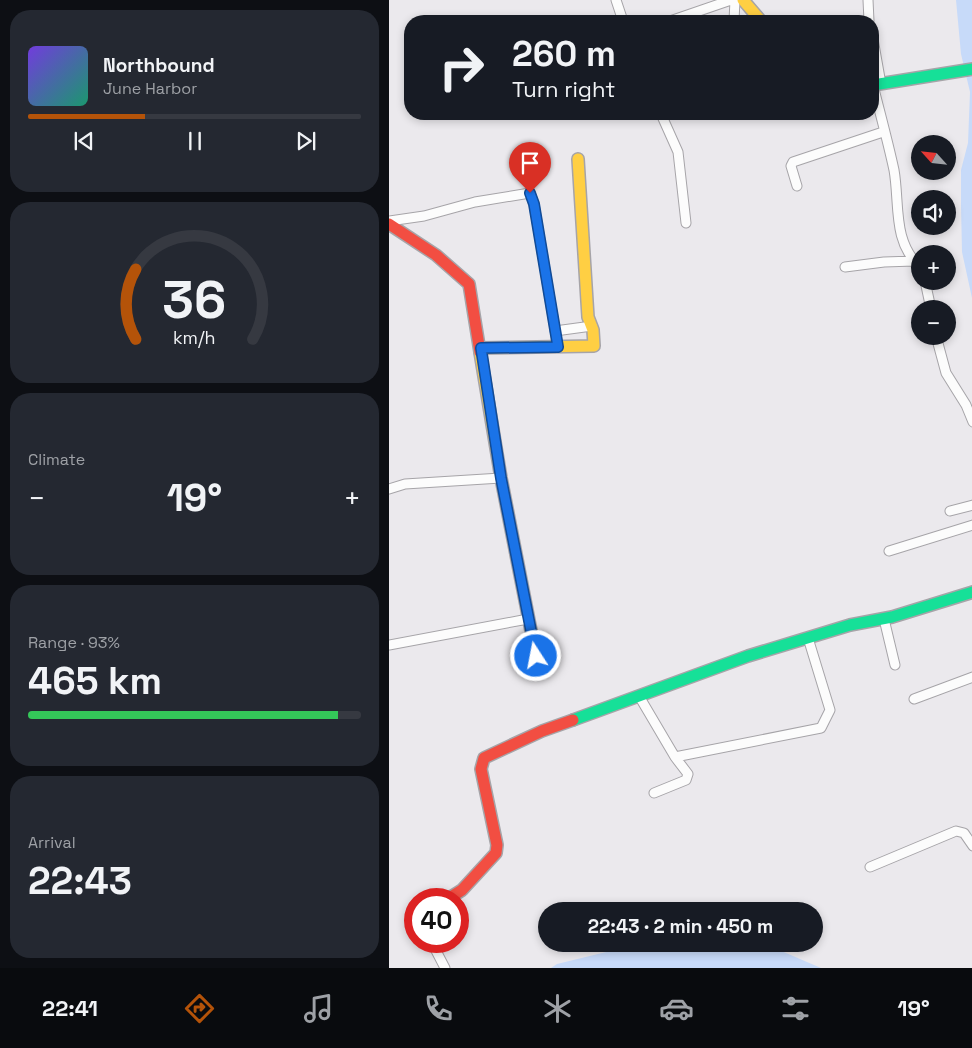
<!DOCTYPE html>
<meta charset="utf-8">
<style>
:root{--surface:#171b24;--page:#242831;--text:#f1f3f6;--muted:#9ea1a6;--line:#363941;--accent:#b45309}
body{margin:0;font-family:"Space Grotesk",sans-serif;background:var(--page);color:var(--text);height:100vh;display:flex;flex-direction:column;font-size:19px;white-space:nowrap}
*{box-sizing:border-box;margin:0}
p{font-size:16px;color:var(--muted)}
.icon{flex:none;width:28px;height:28px;fill:none;stroke:currentColor;stroke-width:2;stroke-linecap:round;stroke-linejoin:round}
.map{position:relative;flex:1;overflow:hidden}
.side{display:flex;flex-direction:column;gap:10px;padding:10px;background:#0d0f14;width:389px}
.side>*{flex:none}
.guide{position:absolute;left:15px;top:15px;width:475px;height:105px;border-radius:20px;box-shadow:0 2px 8px #0003;background:#171b24;color:var(--text);overflow:hidden}
.needle{width:32px;rotate:297deg}
.tools{position:absolute;left:522px;top:135px;display:grid;gap:10px}
.tools a{display:grid;place-items:center;width:45px;height:45px;border-radius:50%;background:var(--surface);box-shadow:0 2px 8px #0003;font-size:25px}
.speed{position:absolute;left:15px;top:888px;display:flex;gap:10px;font-size:25px;font-weight:700;text-align:center}
.speed>*{display:grid;place-content:center;width:65px;height:65px;border-radius:50%;background:var(--surface);box-shadow:0 2px 8px #0003;line-height:1}
.speed .limit{border:8px solid #d22;background:#fff;color:#111}
.pin{position:absolute;display:grid;place-items:center;width:42px;height:42px;color:#fff;margin:-51px -21px;border-radius:50% 50% 50% 0;rotate:-45deg;box-shadow:0 0 5px #0007}
.pin .icon{rotate:45deg}
.me{position:absolute;width:55px;margin:-28px;rotate:349deg;stroke-linejoin:round;filter:drop-shadow(0 0 4px #0008)}
.turn{display:flex;align-items:center;gap:18px;height:105px;padding:0 25px;font-size:22px}
.turn .icon{width:65px;height:65px;stroke-width:2.5}
.turn b{display:block;font-size:35px;line-height:42px}
.big{font-size:38px;font-weight:600;line-height:1.1}
.side .widget{flex:1;display:flex;flex-direction:column;justify-content:center;gap:8px;min-width:0;padding:0 18px;border-radius:20px;background:var(--page)}
.side .dial{align-items:center;gap:0}
.dial svg{height:130px;overflow:visible;fill:none;stroke:var(--line);stroke-width:7;stroke-linecap:round;text-anchor:middle}
.dial text{fill:var(--text);stroke:none}
.song{display:flex;align-items:center;gap:15px}
.cover{width:60px;height:60px;border-radius:8px;background:linear-gradient(135deg,hsl(260 70% 55%),hsl(160 70% 35%))}
.played{height:5px;border-radius:2px;background:linear-gradient(90deg,var(--accent) 35%,var(--line) 35%)}
.keys{display:flex;justify-content:space-around;direction:ltr}
.heat{display:flex;justify-content:space-between;align-items:center;font-size:28px;direction:ltr}
.charge{height:8px;border-radius:4px;background:linear-gradient(90deg,#34c759 93%,var(--line) 0)}
.trip{position:absolute;left:149px;top:902px;width:285px;height:50px;border-radius:25px;background:var(--surface);box-shadow:0 2px 8px #0003;font-weight:600;line-height:50px;text-align:center}
.dock{display:flex;height:80px;justify-content:space-around;align-items:center;background:#090b0e;color:var(--muted)}
.dock .icon{width:35px;height:35px}
.dock .selected{color:var(--accent)}
.dock b{font-size:22px;color:var(--text)}
main{display:flex;flex:1;min-height:0}
.map>svg:first-child{display:block}
.water{fill:#c7daf9}
.lines{fill:none;stroke-linecap:round;stroke-linejoin:round}
.street-casing{stroke:#a6a4a8;stroke-width:11}
.fast-casing{stroke:#a6a4a8;stroke-width:14}
.slow-casing{stroke:#a6a4a8;stroke-width:14}
.jam-casing{stroke:#a6a4a8;stroke-width:14}
.street{stroke:#fcfcfc;stroke-width:9}
.fast{stroke:#16e098;stroke-width:11}
.slow{stroke:#ffcf43;stroke-width:11}
.jam{stroke:#f24e42;stroke-width:11}
.route-casing{stroke:#114b97;stroke-width:12}
.route{stroke:#1a73e8;stroke-width:9}
</style>
<main>
<section class="side">
<div class="widget">
<div class="song"><i class="cover"></i><div><b>Northbound</b><p>June Harbor</p></div></div>
<div class="played"></div>
<div class="keys"><svg class="icon" aria-label="previous" viewBox="0 0 24 24"><path d="M18 5L8 12l10 7zM5 5v14"/></svg><svg class="icon" aria-label="pause" viewBox="0 0 24 24"><path d="M8 5v14M16 5v14"/></svg><svg class="icon" aria-label="next" viewBox="0 0 24 24"><path d="M6 5l10 7-10 7zM19 5v14"/></svg></div>
</div>
<div class="widget dial"><svg viewBox="0 0 100 80">
<path d="M14 69A42 42 0 1 1 86 69"/>
<path d="M14 69A42 42 0 0 1 14 26" stroke="#b45309"/>
<text x="50" y="56" font-size="32" font-weight="700">36</text>
<text x="50" y="72" font-size="11">km/h</text>
</svg></div>
<div class="widget"><p>Climate</p>
<div class="heat"><a>−</a><b class="big">19°</b><a>+</a></div>
</div>
<div class="widget"><p>Range · 93%</p><b class="big">465 km</b><div class="charge"></div></div>
<div class="widget"><p>Arrival</p><b class="big">22:43</b></div>
</section>
<div class="map">
<svg width="584" height="968" viewBox="0 0 584 968">
<rect width="100%" height="100%" fill="#ebe9ed"/>
<path class="water" d="M567,0H583V298L573,252L572,205V170L579,143L581,92L572,54Z
M250,944H376L432,968H162L168,964Z"/>
<g class="lines">
<g class="street-casing">
<path id="street" d="M227,0L234,21
M479,0L480,21
M281,21L342,0
M345,21L346,0
M484,39L492,84
M484,85C491,113 499,142 505,170C511,204 503,241 531,267
M272,114L289,152L297,223
M408,186L402,166L404,162L494,132
M0,221L35,216L86,202L141,193L145,204L169,347
M456,267L495,262L525,261
M536,281L542,309
M166,331L203,326
M547,336L557,373L577,405L584,422
M0,489L16,484L112,478
M561,511L584,505
M500,551L584,525
M495,619L506,665
M0,645L139,619
M250,696L286,757L432,728L441,710L419,638
M525,699L584,677
M265,793L297,780L299,774L286,757
M481,867L567,831L575,833L584,846
M42,941L56,968"/>
</g>
<g class="fast-casing">
<path id="fast" d="M484,85L584,69
M184,720L359,656L461,625L503,617L584,592"/>
</g>
<g class="slow-casing">
<path id="slow" d="M354,0L372,21
M91,348L205,346L204,330L199,317L189,159
M91,352L112,478L147,656"/>
</g>
<g class="jam-casing">
<path id="jam" d="M0,224L47,255L80,284L91,352
M59,899L73,890L107,853L108,845L92,769L95,758L153,731L184,720"/>
</g>
<use href="#street" class="street"/>
<use href="#fast" class="fast"/>
<use href="#slow" class="slow"/>
<use href="#jam" class="jam"/>
</g>
<g class="lines">
<g class="route-casing">
<path id="route" d="M141,193L145,204L169,347L92,348L112,478L147,656"/>
</g>
<use href="#route" class="route"/>
</g>
</svg>
<div class="tools">
<a><svg class="needle" viewBox="-14 -14 28 28"><path d="M0-13l5 13h-10z" fill="#e53935"/><path d="M0 13l5-13h-10z" fill="#9ea1a6"/></svg></a>
<a><svg class="icon" aria-label="sound" viewBox="0 0 24 24"><path d="M4 9h4l5-4v14l-5-4H4zM17 9q2 3 0 6"/></svg></a>
<a>+</a>
<a>−</a>
</div>
<div class="speed"><div class="limit">40</div></div>
<div class="pin" style="left:141px;top:193px;background:#d93025"><svg class="icon" aria-label="arrive" viewBox="0 0 24 24"><path d="M6 21V4h12l-3 4 3 4H6"/></svg></div>
<svg class="me" style="left:147px;top:656px" viewBox="-20 -20 40 40"><circle r="17" fill="#1a73e8" stroke="#fff" stroke-width="3"/><path d="M0-11L8 9 0 5-8 9z" fill="#fff"/></svg>
<div class="trip">22:43 · 2 min · 450 m</div>
<div class="guide">
<div class="turn"><svg class="icon" aria-label="right" viewBox="0 0 24 24"><path d="M7 20v-9h11M14 6l5 5-5 5"/></svg><div><b>260 m</b>Turn right</div></div>
</div>
</div>
</main>
<nav class="dock">
<b>22:41</b>
<svg class="icon selected" aria-label="directions" viewBox="0 0 24 24"><path d="M12 3l9 9-9 9-9-9zM9 14v-3h6M13 9l2 2-2 2"/></svg>
<svg class="icon" aria-label="music" viewBox="0 0 24 24"><path d="M9 18V5l10-2v13"/><circle cx="6" cy="18" r="3"/><circle cx="16" cy="16" r="3"/></svg>
<svg class="icon" aria-label="phone" viewBox="0 0 24 24"><path d="M5 4h4l2 5-3 2q2 4 5 5l2-3 5 2v4C11 20 4 13 5 4z"/></svg>
<svg class="icon" aria-label="climate" viewBox="0 0 24 24"><path d="M12 3v18M4 7l16 10M4 17L20 7"/></svg>
<svg class="icon" aria-label="car" viewBox="0 0 24 24"><path d="M5 17H2v-5l4-1 3-4h7l3 4 3 1v5h-3M9 17h6M6 11h13"/><circle cx="7" cy="17" r="2"/><circle cx="17" cy="17" r="2"/></svg>
<svg class="icon" aria-label="filters" viewBox="0 0 24 24"><path d="M4 7h16M4 17h16"/><circle cx="9" cy="7" r="2"/><circle cx="15" cy="17" r="2"/></svg>
<b>19°</b>
</nav>
